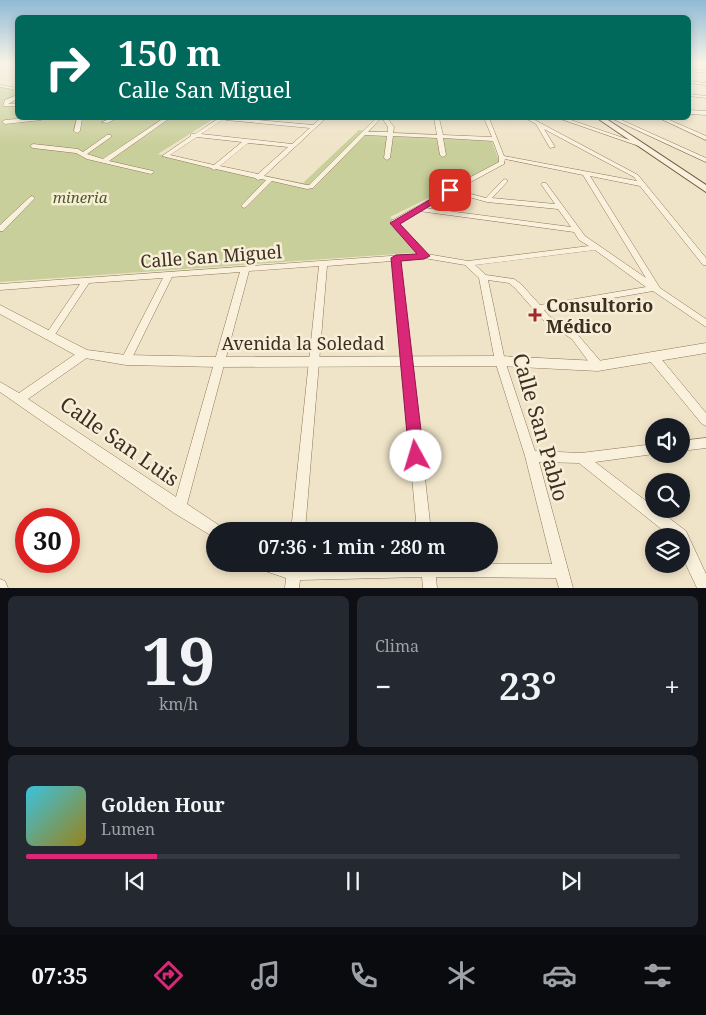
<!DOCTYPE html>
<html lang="es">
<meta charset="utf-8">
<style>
:root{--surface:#171b24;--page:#242831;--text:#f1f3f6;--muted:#9ea1a6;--line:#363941;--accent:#db2777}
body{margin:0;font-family:"Noto Serif",serif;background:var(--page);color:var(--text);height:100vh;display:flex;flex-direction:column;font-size:19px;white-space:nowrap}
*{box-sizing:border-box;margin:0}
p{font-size:16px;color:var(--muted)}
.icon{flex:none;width:28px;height:28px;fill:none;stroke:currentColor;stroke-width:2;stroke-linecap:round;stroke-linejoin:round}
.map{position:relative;height:588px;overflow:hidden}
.sheet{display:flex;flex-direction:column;gap:8px;padding:8px;background:#0d0f14;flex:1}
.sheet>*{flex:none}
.top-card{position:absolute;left:15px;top:15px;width:676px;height:105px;border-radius:8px;box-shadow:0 2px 8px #0003;background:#00695c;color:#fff;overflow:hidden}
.controls{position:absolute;left:645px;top:418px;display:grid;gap:10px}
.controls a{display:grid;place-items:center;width:45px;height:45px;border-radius:50%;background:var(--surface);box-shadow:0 2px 8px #0003;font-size:25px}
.speed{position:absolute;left:15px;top:508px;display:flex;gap:10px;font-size:25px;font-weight:700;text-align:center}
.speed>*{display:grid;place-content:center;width:65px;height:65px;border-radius:50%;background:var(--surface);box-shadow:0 2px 8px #0003;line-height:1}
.speed .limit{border:8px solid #d22;background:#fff;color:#111}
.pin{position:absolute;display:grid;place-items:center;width:42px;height:42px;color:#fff;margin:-21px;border-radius:10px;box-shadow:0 2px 8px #0006}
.me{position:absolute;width:55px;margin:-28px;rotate:354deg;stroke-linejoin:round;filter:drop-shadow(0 0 4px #0008)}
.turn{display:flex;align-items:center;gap:18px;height:105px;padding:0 20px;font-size:22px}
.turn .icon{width:65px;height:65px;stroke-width:2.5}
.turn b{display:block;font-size:35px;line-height:42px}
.big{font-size:38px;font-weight:600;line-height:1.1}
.sheet .tile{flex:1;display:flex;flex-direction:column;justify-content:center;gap:8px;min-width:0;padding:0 18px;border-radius:8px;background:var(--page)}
.sheet .dial{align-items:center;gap:0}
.dial b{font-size:65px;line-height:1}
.song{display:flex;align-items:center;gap:15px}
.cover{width:60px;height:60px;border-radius:8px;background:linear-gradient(135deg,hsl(190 70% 55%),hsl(50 70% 35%))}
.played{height:5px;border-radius:2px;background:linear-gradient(90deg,var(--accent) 20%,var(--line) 20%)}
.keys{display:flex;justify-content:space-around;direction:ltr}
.heat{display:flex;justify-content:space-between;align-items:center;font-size:28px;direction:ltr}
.sheet .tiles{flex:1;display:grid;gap:8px;grid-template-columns:1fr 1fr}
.tile:last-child{grid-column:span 2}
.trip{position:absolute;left:206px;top:522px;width:292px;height:50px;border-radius:25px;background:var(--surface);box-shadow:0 2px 8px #0003;font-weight:600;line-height:50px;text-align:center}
.tab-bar{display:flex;height:80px;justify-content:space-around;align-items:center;background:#090b0e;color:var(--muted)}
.tab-bar .icon{width:35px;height:35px}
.tab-bar .selected{color:var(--accent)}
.tab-bar b{font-size:22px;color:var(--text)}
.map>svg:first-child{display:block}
.green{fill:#c9cf9b}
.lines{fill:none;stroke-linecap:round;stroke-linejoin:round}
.minor-casing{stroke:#8d765c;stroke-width:1}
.tertiary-casing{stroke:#8d765c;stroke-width:1}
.secondary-casing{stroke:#6f573f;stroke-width:2}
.minor{fill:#faf1dc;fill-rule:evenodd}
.tertiary{fill:#faf1dc;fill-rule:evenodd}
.secondary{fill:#faf1dc;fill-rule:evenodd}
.route{fill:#db2777;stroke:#8e194d}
.poi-dot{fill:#9e2a2b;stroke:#f7eed8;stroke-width:2}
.labels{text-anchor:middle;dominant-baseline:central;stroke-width:5;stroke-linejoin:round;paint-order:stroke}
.far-park-label{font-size:15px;font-style:italic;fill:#4d5a26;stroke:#f7eed8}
.street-label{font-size:18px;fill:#3d2e20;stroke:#f7eed8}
.poi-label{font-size:18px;font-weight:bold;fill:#3d2e20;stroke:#f7eed8;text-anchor:start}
.near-street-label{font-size:21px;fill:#3d2e20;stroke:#f7eed8}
</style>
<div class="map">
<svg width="706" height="588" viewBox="0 0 706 588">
<rect width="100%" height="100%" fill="#f0e4c8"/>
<path class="green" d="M0,87L17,90L18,118H215L158,154L303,183L359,130L490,137L500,163L390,217L425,252L0,282Z"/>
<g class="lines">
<g class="minor-casing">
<path id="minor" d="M689,69L706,71V73L689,71Z
M689,81L706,83V85L689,83Z
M0,85L18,88V90L0,87Z
M689,94L706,96V98L689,96Z
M18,95V98L8,104H18V106H3L5,100Z
M689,110L706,111V115L689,114Z
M31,118H44L41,120L5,124L2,122L5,120Z
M77,118H82L80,131L77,133L74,131Z
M112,118H118L107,123L102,122Z
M164,118H170L109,161L153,171L154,172L151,174L87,159L76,153L33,148L30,146L33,144L78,149L83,152L107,135H111V137L87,154L103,159Z
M219,118H236L313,125L321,118H326L264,176L307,185H309L376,118H381L368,132H388V127L382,118H387L394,127L393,133L437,135L434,118H439L443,135L492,137L484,118H489L504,156L637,181L634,177L544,129L555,147L550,148L536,124L525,118H531L638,175L706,258V265H703L640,186L590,176L660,288L706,319V327L653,291L544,310L549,316L578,335L602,363L603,366L602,369L598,370L594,369L572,339L543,320L515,288L509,283L488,280L505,361L535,451L581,453L654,444V454H655H654L595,462L654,507V509H657L686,531L706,574V588H697L681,554V536H670L579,463L539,462L573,588H559L556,578L436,577L437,588H423L422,577L300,580L299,588H285L286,578L259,569L257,564H302V566L387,564H552L525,456L495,361L479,278L465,265L424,258L400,260L431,531H417L392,261L327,266L305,531H291L319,266L249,271L187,504L220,526L222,531H215V538L174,513L0,392V382L19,393L80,351H88L89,354L88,357L28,399L176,497L240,272L172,277L131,360L130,363L126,364L122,363L121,360L163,278L89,283L52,339H46L44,337L80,284L0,290V284L418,254L391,225V221L448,189L499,162V157L493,141L443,138L446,155L443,157L440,155L437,138L393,136L390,158L387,160L384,158L387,136L365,135L313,188L307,189L272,181L246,207L244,208L241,206L242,205L266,180L261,179L258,180L255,178L216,169L214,170L211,168L162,156L191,136V134H195ZM224,119L226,120L310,128L292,144L201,134ZM197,137L242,142L214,165L170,155ZM248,143L288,147L258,174L220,166ZM505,159L583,175L646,278L585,236L546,183H542L541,184L555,204L492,198L508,181L505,179L503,180L486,198L456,190L504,164ZM451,192L487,202L558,209L571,227L425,208ZM419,211L574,232L579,240L589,246L468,261L427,254L398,223ZM595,250L646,287L540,305L521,284L514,279L486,275L475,265Z
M558,118H565L644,145L639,146Z
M611,118H617L706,158V162Z
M659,118H665L706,136V140Z
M32,196L35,198L34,199L3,231H0V225L30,197Z
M654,354L658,355L706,413V426L702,424L650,361L649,358L650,355Z
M706,438V448L681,451V441Z
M0,579L5,581L8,588H0Z"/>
</g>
<g class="tertiary-casing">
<path id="tertiary" d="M0,305L87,350L126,355L219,357L500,356L598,361L706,343V353L598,371L500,366L219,367L126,365L79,357L0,314Z"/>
</g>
<g class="secondary-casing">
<path id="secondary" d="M597,118H605L706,185V192Z"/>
</g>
<use href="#minor" class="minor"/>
<use href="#tertiary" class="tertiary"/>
<use href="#secondary" class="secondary"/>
</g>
<linearGradient id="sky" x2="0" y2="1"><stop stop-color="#8fbad6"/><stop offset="0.43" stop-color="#f8f3e6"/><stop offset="1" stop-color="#f8f3e6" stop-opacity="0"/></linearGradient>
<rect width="706" height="145" fill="url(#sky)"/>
<path class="route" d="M450,188L453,189V192L400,224L430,256L424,259L401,261L424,456L422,461L416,463L411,461L409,456L391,258L396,255L417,254L390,223Z"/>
<path class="poi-dot" d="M532.5 307.5h5v5h5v5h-5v5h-5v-5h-5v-5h5z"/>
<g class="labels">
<g class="far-park-label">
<text x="80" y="197">mineria</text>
</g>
<g class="street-label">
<text transform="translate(211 256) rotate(-4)">Calle San Miguel</text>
<text x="303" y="343">Avenida la Soledad</text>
</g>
<g class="poi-label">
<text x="546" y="305">Consultorio<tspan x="546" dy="21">Médico</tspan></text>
</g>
<g class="near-street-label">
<text transform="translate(541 427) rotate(74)">Calle San Pablo</text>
<text transform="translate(120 441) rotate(35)">Calle San Luis</text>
</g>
</g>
</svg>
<div class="controls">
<a><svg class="icon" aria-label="sound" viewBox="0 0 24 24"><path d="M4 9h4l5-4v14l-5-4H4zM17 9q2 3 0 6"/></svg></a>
<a><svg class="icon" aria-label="search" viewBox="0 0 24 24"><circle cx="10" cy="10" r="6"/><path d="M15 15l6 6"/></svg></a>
<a><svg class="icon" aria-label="layers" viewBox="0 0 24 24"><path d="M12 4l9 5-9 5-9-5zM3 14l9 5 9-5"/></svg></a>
</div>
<div class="speed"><div class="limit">30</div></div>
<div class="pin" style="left:450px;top:190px;background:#d93025"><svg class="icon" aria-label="arrive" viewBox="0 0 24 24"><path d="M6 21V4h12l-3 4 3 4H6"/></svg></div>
<svg class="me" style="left:416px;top:456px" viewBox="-20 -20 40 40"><circle r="19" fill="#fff"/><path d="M0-13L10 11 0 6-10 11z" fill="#db2777"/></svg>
<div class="trip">07:36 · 1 min · 280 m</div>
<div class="top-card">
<div class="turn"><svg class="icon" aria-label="right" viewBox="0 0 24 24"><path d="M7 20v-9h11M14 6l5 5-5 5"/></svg><div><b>150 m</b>Calle San Miguel</div></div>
</div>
</div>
<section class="sheet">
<div class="tiles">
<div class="tile dial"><b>19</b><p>km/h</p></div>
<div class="tile"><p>Clima</p>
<div class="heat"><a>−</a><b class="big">23°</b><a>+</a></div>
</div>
<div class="tile">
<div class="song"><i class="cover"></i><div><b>Golden Hour</b><p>Lumen</p></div></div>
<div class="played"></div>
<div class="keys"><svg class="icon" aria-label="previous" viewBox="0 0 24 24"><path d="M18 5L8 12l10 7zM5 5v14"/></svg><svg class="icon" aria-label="pause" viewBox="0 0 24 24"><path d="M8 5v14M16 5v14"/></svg><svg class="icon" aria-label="next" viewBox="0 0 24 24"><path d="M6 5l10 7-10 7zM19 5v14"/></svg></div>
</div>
</div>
</section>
<nav class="tab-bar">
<b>07:35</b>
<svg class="icon selected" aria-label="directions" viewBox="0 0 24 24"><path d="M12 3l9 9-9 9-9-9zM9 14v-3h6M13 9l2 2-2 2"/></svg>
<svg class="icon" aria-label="music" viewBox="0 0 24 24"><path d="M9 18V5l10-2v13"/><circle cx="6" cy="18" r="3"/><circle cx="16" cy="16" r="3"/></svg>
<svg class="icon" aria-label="phone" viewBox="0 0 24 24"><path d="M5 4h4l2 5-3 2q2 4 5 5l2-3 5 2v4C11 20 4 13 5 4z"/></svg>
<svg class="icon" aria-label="climate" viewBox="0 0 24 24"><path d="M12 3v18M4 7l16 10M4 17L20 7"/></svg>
<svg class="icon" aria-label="car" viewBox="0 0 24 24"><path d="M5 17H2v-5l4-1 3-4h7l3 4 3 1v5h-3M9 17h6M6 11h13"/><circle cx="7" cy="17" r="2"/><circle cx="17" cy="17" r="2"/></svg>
<svg class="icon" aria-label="filters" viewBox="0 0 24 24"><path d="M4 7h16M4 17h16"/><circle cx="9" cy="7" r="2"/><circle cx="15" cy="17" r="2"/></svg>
</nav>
